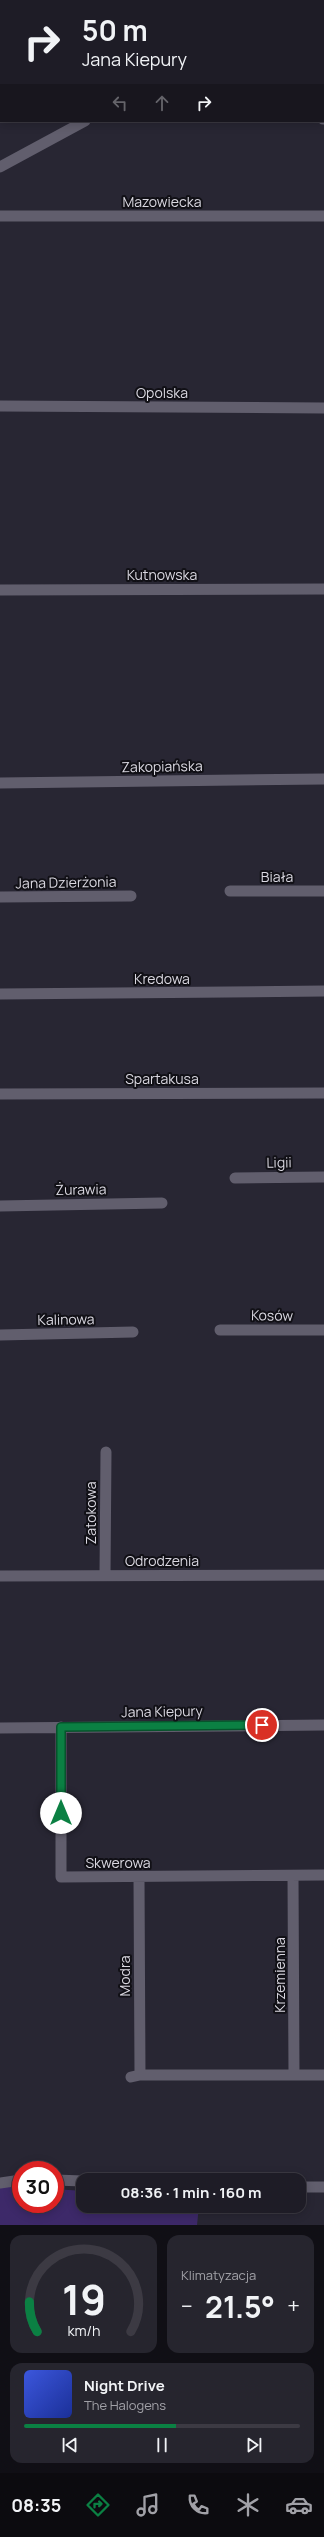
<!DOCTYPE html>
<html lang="pl">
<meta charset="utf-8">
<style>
:root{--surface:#1e1c26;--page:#26252e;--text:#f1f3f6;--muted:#a1a1a7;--line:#3c3a43;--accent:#0b8043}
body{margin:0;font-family:Manrope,sans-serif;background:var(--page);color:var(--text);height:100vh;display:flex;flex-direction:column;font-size:15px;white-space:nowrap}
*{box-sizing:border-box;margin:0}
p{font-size:13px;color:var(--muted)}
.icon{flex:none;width:22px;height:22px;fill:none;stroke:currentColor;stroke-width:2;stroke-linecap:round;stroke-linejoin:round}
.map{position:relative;height:2225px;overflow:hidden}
.side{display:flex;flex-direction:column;gap:10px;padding:10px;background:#100f15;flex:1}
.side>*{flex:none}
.top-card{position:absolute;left:0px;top:0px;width:324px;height:122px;box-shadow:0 2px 10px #0003,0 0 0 1px var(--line);background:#1e1c26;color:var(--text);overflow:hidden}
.speed{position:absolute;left:12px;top:2161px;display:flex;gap:8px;font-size:20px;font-weight:700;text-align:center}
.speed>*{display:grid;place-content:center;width:52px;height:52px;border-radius:50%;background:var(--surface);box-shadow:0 2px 10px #0003,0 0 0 1px var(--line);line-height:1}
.speed .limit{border:6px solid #d22;background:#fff;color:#111}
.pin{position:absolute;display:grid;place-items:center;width:34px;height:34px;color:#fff;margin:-17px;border:2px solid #fff;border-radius:50%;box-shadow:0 1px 4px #0007}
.me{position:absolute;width:44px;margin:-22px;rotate:0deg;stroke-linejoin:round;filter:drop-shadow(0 0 3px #0008)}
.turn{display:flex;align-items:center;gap:14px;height:84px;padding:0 16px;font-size:18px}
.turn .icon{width:52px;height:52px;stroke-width:2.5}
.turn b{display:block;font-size:28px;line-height:34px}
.lanes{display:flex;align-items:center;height:38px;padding:0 16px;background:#0003;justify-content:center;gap:20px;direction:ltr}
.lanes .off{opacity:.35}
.big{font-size:30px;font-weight:700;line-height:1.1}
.side .card{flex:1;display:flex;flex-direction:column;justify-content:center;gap:6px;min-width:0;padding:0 14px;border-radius:12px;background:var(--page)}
.side .dial{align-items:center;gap:0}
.dial svg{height:104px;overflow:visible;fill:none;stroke:var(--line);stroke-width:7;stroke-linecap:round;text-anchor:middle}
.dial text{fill:var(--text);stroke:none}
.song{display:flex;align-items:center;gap:12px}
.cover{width:48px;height:48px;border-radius:6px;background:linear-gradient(135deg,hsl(230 70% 55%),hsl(230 70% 35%))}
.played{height:4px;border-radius:2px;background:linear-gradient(90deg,var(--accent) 55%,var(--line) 55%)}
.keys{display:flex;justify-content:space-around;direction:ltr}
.heat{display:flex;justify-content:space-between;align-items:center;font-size:22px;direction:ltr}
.side .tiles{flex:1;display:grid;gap:10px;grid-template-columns:1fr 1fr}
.card:last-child{grid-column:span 2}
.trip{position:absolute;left:76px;top:2173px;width:230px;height:40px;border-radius:12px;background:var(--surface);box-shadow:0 2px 10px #0003,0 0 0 1px var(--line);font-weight:700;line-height:40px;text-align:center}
.tab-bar{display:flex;height:64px;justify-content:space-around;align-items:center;background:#0c0b0f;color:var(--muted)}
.tab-bar .icon{width:28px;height:28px}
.tab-bar .selected{color:var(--accent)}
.tab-bar b{font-size:18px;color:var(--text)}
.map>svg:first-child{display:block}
.green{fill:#3d2969}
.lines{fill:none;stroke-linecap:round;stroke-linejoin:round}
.minor{stroke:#615e6d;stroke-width:11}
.route-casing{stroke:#07532c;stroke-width:10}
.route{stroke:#0b8043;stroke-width:7}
.labels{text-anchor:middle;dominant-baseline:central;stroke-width:4;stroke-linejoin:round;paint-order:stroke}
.street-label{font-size:14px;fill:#dad8e1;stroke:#111016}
</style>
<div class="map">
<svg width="324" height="2225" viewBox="0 0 324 2225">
<rect width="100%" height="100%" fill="#282633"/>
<path class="green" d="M0,2185L21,2187V2204H55V2189L83,2191V2206H199L197,2225H0Z"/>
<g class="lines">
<path class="minor" d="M313,1L315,0
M323,119H324
M0,167L85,121
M0,216H324
M0,406L324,408
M0,590L324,589
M0,783L324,779
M230,891H324
M0,897L131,896
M0,994L324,991
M0,1094L324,1093
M235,1178L324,1177
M0,1206L162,1203
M220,1330H324
M0,1335L133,1332
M105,1575L106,1452
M0,1576L324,1575
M61,1727V1877L324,1875
M0,1728L324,1725
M293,1876L294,2075
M139,1878L140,2075
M131,2077L140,2075H324
M55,2180L83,2181
M0,2183L21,2180
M299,2187H324"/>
</g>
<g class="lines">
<g class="route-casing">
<path id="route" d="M61,1813V1727L262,1725"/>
</g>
<use href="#route" class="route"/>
</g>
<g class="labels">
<g class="street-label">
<text x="162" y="201">Mazowiecka</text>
<text x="162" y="392">Opolska</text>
<text x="162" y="574">Kutnowska</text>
<text transform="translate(162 766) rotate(-1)">Zakopiańska</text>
<text x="277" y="876">Biała</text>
<text transform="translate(66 882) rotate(-1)">Jana Dzierżonia</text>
<text x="162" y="978">Kredowa</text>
<text x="162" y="1078">Spartakusa</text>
<text transform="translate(279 1162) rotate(-1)">Ligii</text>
<text transform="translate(81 1189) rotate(-1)">Żurawia</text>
<text transform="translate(272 1315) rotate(1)">Kosów</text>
<text transform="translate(66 1319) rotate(-1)">Kalinowa</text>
<text transform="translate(90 1513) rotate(-90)">Zatokowa</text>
<text x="162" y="1560">Odrodzenia</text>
<text transform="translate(162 1711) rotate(-1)">Jana Kiepury</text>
<text x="118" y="1862">Skwerowa</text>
<text transform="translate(279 1975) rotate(-90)">Krzemienna</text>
<text transform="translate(124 1976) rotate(-90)">Modra</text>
</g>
</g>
</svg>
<div class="speed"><div class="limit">30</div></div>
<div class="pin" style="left:262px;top:1725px;background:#d93025"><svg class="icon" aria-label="arrive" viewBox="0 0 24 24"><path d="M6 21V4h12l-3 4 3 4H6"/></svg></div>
<svg class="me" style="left:61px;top:1813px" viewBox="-20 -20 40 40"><circle r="19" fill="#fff"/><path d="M0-13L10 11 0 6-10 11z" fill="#0b8043"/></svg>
<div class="trip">08:36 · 1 min · 160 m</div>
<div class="top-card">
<div class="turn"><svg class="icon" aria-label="right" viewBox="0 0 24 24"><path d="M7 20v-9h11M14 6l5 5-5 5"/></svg><div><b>50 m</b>Jana Kiepury</div></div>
<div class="lanes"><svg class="icon off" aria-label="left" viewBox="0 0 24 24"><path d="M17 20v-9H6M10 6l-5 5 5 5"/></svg><svg class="icon off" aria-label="ahead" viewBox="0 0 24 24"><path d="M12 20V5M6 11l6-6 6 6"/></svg><svg class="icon" aria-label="right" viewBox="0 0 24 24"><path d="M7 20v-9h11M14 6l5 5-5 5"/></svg></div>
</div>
</div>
<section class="side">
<div class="tiles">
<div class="card dial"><svg viewBox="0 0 100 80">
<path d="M14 69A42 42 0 1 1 86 69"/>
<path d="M14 69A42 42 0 0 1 8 46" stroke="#0b8043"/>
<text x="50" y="56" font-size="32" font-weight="700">19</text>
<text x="50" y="72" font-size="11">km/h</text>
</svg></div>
<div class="card"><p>Klimatyzacja</p>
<div class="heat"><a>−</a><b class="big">21.5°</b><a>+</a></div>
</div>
<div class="card">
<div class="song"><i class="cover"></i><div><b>Night Drive</b><p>The Halogens</p></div></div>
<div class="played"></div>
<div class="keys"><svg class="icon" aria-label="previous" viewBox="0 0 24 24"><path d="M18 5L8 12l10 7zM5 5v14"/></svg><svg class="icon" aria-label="pause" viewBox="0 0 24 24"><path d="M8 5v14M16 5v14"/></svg><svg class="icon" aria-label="next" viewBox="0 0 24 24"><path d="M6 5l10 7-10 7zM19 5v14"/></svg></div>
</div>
</div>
</section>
<nav class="tab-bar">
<b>08:35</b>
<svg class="icon selected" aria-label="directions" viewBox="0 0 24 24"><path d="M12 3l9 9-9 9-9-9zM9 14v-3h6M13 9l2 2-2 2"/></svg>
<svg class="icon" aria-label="music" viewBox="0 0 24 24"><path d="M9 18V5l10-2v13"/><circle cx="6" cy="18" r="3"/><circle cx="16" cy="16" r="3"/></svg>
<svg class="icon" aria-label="phone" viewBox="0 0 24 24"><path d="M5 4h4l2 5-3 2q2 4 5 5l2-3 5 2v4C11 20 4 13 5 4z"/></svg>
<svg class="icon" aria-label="climate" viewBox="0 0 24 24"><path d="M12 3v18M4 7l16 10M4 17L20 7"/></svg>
<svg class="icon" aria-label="car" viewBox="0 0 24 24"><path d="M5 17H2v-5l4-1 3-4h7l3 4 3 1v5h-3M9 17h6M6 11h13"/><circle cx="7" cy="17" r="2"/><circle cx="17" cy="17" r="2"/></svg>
</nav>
